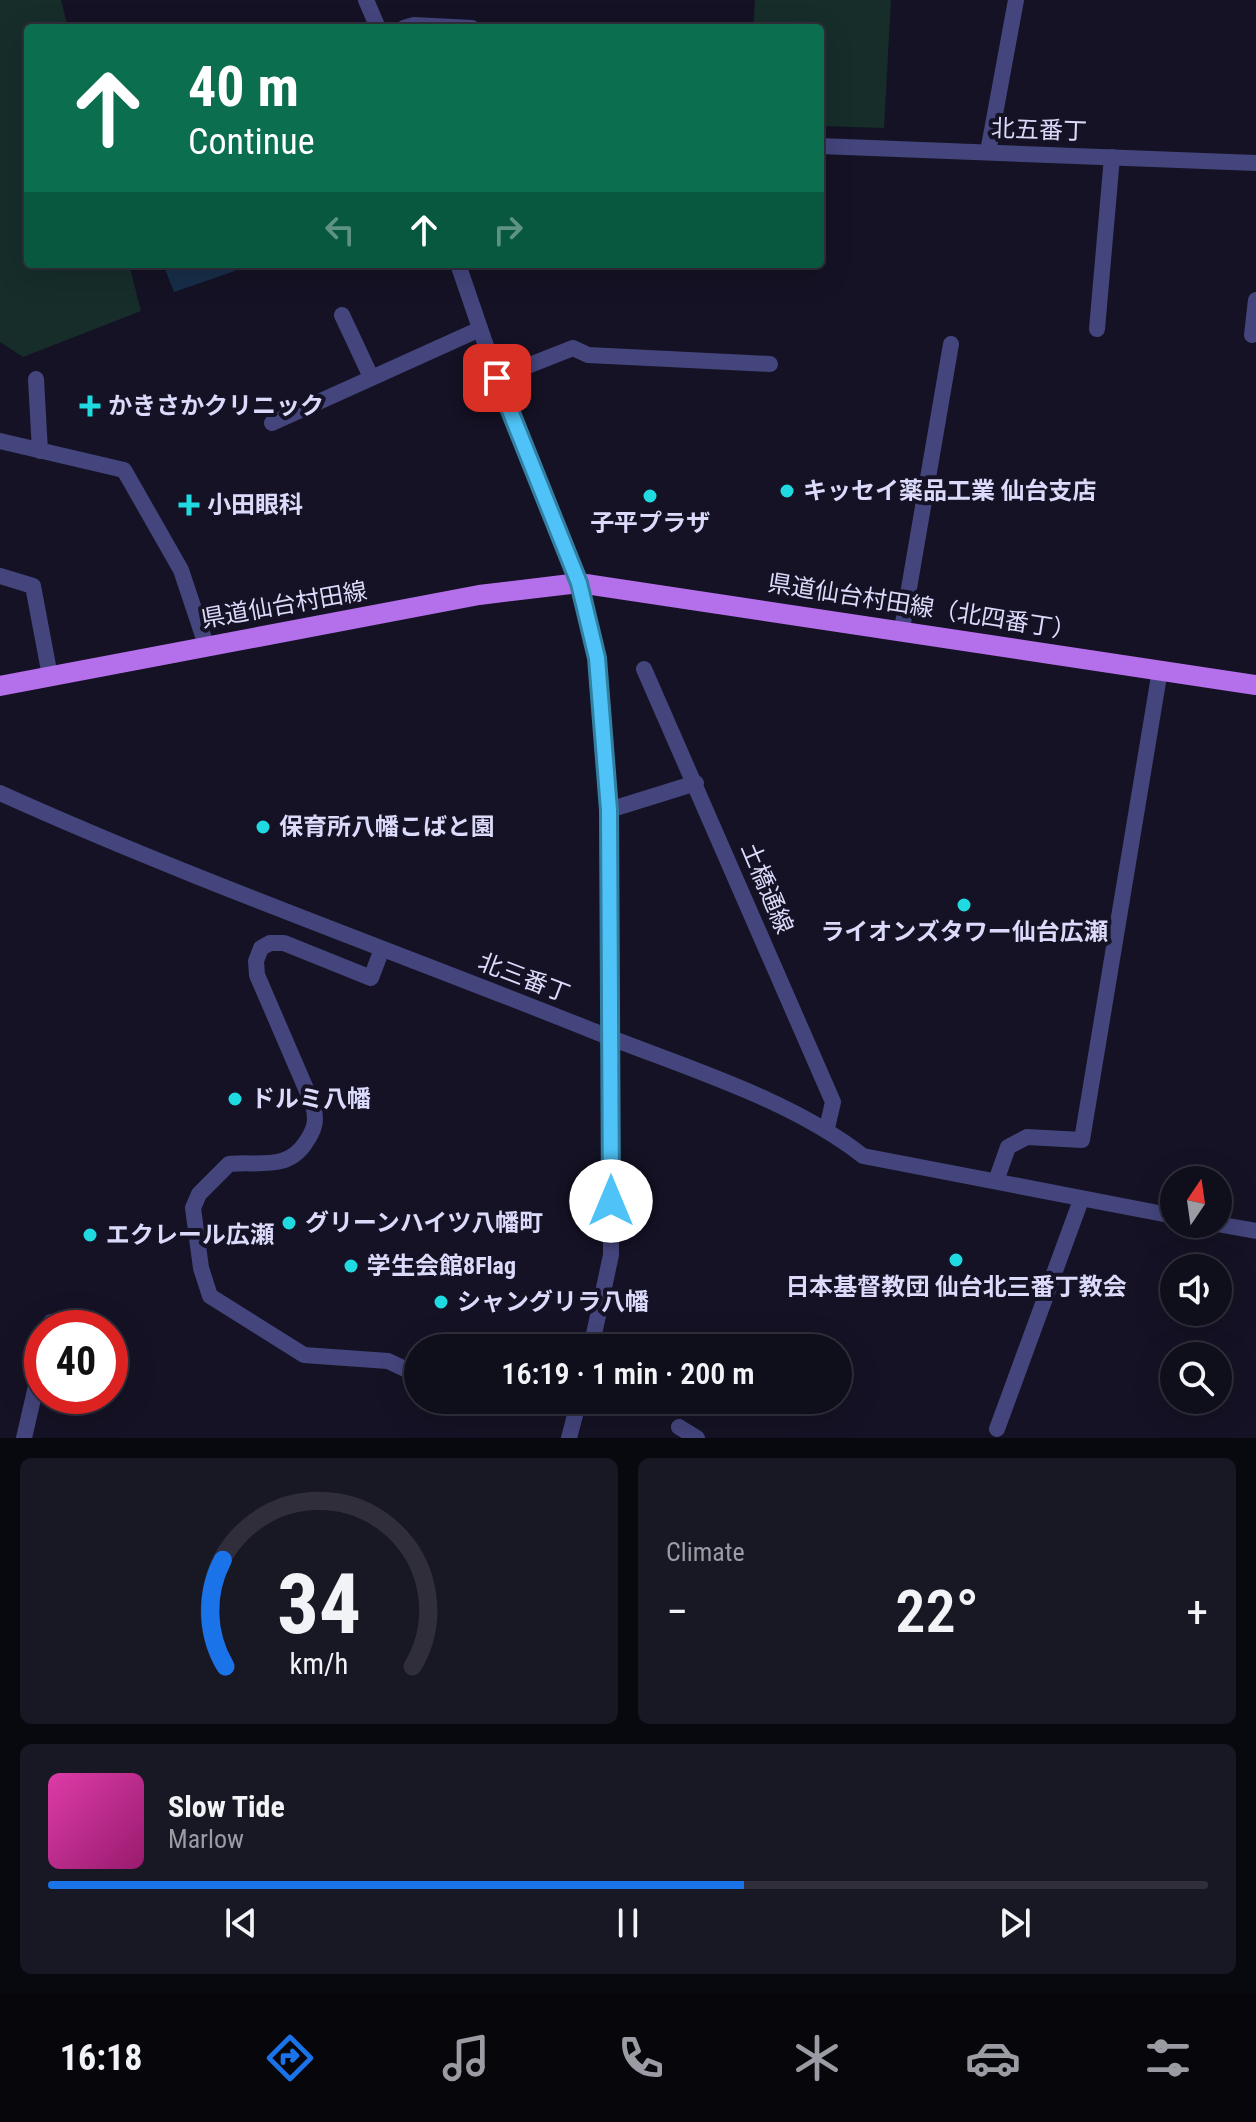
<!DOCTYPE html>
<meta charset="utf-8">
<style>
:root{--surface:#0f0e1b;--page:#181724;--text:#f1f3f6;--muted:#9b9ca3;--line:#2f2e3a;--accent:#1a73e8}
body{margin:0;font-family:"Roboto Condensed","Noto Sans JP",sans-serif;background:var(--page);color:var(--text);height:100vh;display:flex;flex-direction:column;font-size:30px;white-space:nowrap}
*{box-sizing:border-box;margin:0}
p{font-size:26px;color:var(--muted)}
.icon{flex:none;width:44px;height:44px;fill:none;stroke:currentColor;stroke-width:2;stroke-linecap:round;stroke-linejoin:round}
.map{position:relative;height:1438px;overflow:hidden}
.details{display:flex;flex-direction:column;gap:20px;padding:20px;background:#08080f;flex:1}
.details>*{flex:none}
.guide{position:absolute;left:24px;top:24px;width:800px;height:244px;border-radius:8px;box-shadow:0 8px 32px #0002,0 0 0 2px var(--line);background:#0b6e4f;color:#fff;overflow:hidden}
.needle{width:52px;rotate:13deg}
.fabs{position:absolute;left:1160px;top:1166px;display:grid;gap:16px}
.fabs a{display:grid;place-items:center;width:72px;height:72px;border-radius:50%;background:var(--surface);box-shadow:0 8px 32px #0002,0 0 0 2px var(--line);font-size:40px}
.speed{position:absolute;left:24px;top:1310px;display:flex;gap:16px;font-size:40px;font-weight:700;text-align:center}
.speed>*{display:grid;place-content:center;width:104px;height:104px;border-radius:50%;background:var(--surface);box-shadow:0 8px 32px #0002,0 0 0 2px var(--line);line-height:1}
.speed .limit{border:12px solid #d22;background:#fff;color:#111}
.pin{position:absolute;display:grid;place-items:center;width:68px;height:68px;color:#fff;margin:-34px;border-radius:16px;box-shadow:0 4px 12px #0006}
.me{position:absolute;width:88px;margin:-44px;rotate:0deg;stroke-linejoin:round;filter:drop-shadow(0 0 6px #0008)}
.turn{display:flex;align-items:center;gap:28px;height:168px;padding:0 32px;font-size:36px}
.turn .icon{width:104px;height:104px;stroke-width:2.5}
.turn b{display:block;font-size:56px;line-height:68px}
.lanes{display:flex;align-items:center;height:76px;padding:0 32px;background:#0003;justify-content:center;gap:40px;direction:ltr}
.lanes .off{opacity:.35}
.big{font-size:60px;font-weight:600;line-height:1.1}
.details .widget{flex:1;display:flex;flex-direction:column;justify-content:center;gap:12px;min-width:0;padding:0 28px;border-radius:12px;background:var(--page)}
.details .dial{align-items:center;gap:0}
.dial svg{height:208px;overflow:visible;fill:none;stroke:var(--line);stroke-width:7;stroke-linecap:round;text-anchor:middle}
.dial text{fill:var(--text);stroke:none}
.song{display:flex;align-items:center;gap:24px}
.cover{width:96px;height:96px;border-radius:12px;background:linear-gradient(135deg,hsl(320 70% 55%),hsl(320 70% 35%))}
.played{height:8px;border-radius:4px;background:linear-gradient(90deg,var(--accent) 60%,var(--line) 60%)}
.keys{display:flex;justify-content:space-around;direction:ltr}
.heat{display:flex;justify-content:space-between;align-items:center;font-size:44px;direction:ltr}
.details .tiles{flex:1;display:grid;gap:20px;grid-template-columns:1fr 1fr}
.widget:last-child{grid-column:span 2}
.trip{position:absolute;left:404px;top:1334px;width:448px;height:80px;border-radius:40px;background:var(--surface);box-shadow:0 8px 32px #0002,0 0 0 2px var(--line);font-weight:600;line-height:80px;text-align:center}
.menu{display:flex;height:128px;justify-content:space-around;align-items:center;background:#06060b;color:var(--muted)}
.menu .icon{width:56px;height:56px}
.menu .current{color:var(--accent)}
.menu b{font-size:36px;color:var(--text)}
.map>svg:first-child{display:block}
.green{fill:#162d2a}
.water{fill:#172d48}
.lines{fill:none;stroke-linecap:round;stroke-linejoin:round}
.service{stroke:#43457c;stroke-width:16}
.minor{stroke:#43457c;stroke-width:16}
.tertiary{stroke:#43457c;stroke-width:16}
.primary{stroke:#b46feb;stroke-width:20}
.route-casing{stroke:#337fa1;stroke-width:20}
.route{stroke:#4fc3f7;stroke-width:14}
.poi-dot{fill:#1fdae0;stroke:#141224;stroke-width:3}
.labels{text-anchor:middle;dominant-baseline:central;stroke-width:8;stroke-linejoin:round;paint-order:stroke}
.street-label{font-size:24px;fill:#dbdafa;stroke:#141224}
.poi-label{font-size:24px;font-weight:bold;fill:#dbdafa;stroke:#141224;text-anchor:start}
</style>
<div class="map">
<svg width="1256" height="1438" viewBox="0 0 1256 1438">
<rect width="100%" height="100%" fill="#141224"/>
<path class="green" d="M0,0H61L68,28H28V264H129L141,311L23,357L0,342Z
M755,0H891L884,128L820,126V28H753Z"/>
<path class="water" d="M163,264H232L235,271L174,292Z"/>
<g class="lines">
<path class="service" d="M404,28L414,25L472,28
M988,152L1016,0
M342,315L371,377
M1097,329L1112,157
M1252,335L1256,300
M497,378L573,348L588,355L770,364
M272,423L480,329
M902,629L951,344
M382,949L371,978L284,943H270L261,948L256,961L257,975L313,1105C317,1120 315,1129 306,1142C288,1171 259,1161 229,1164L199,1194L193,1208L201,1268L210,1296L304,1355L388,1361L418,1375
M996,1181L1008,1147L1027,1137L1082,1140L1160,670
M50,1328L51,1322
M470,1400L486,1408
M997,1429L1081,1200
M24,1438L42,1360"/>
<path class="minor" d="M820,146L1256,163
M36,379L40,451
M0,441L124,470L181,570L206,645
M0,576L33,586L50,676
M644,669L833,1102L827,1128
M0,793C195,881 397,952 596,1032C683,1067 789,1098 863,1156L1174,1216
M609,810L696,783
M1217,1224L1256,1231
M679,1427L697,1438"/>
<path class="tertiary" d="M366,0L378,28
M458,264L497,378L579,583L597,658L609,810L611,1255L591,1348
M569,1438L579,1400"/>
<path class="primary" d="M0,686L479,595L579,583L1256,685"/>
</g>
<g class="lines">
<g class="route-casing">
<path id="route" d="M497,378L579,583L597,658L609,810L611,1201"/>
</g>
<use href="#route" class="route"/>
</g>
<g class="poi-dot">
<path d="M86 394h8v8h8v8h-8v8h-8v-8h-8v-8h8z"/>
<circle cx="787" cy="491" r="8"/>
<circle cx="650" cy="496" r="8"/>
<path d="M185 493h8v8h8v8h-8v8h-8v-8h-8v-8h8z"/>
<circle cx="263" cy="827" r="8"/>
<circle cx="964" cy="905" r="8"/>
<circle cx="235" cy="1099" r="8"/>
<circle cx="289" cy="1223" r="8"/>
<circle cx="90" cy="1235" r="8"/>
<circle cx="956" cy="1260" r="8"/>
<circle cx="351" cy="1266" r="8"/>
<circle cx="441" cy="1302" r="8"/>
</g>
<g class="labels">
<g class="street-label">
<text transform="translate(1039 130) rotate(2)">北五番丁</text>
<text transform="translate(284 605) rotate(-10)">県道仙台村田線</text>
<text transform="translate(922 607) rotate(9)">県道仙台村田線（北四番丁）</text>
<text transform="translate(767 888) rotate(67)">土橋通線</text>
<text transform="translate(524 978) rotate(21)">北三番丁</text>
</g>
<g class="poi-label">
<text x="108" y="406">かきさかクリニック</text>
<text x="803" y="491">キッセイ薬品工業 仙台支店</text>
<text x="207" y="505">小田眼科</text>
<text x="650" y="523" text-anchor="middle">子平プラザ</text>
<text x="279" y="827">保育所八幡こばと園</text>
<text x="964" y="932" text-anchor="middle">ライオンズタワー仙台広瀬</text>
<text x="251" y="1099">ドルミ八幡</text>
<text x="305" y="1223">グリーンハイツ八幡町</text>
<text x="106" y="1235">エクレール広瀬</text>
<text x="367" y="1266">学生会館8Flag</text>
<text x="956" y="1287" text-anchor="middle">日本基督教団 仙台北三番丁教会</text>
<text x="457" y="1302">シャングリラ八幡</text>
</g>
</g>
</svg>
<div class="fabs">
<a><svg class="needle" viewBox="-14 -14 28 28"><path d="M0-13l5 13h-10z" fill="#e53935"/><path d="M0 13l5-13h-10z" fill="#9b9ca3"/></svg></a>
<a><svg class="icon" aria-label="sound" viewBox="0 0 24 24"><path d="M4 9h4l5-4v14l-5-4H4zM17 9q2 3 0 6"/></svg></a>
<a><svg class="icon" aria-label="search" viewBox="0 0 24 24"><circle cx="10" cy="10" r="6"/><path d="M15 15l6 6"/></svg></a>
</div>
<div class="speed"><div class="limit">40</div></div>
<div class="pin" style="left:497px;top:378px;background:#d93025"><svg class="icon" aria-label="arrive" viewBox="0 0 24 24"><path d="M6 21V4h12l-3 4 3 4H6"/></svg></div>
<svg class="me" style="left:611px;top:1201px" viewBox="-20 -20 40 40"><circle r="19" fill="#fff"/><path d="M0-13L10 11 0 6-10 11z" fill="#4fc3f7"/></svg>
<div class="trip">16:19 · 1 min · 200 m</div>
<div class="guide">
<div class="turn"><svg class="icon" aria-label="ahead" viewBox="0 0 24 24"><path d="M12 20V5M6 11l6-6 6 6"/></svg><div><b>40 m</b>Continue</div></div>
<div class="lanes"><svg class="icon off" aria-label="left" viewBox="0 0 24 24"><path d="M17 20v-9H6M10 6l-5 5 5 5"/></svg><svg class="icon" aria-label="ahead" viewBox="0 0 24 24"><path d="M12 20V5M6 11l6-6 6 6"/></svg><svg class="icon off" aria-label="right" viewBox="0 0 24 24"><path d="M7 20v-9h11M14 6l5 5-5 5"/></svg></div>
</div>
</div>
<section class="details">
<div class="tiles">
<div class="widget dial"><svg viewBox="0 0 100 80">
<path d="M14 69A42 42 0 1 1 86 69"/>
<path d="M14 69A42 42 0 0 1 13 28" stroke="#1a73e8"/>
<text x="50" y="56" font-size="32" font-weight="700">34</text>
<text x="50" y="72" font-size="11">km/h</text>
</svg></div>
<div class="widget"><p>Climate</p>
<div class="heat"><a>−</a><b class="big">22°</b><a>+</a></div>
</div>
<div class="widget">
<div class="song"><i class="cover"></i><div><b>Slow Tide</b><p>Marlow</p></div></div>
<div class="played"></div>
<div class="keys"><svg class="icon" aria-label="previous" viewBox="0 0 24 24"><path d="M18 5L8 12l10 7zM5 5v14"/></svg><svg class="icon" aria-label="pause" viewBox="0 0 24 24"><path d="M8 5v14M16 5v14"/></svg><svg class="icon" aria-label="next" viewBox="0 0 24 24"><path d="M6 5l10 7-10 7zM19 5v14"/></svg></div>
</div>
</div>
</section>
<nav class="menu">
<b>16:18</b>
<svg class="icon current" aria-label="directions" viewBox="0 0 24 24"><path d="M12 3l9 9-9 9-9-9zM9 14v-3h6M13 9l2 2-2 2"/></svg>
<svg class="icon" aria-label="music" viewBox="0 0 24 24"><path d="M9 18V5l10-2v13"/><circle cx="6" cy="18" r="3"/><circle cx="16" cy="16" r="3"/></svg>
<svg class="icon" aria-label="phone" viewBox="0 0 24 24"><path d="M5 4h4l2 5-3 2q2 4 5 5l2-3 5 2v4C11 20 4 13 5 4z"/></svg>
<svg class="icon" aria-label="climate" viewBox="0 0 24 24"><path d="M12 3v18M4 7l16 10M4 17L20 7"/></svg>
<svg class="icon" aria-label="car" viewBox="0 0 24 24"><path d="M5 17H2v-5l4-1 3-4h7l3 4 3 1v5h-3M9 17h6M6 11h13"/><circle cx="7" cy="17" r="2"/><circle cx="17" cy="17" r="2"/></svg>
<svg class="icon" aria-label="filters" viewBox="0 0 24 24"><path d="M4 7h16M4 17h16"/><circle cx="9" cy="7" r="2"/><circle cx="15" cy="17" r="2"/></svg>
</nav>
